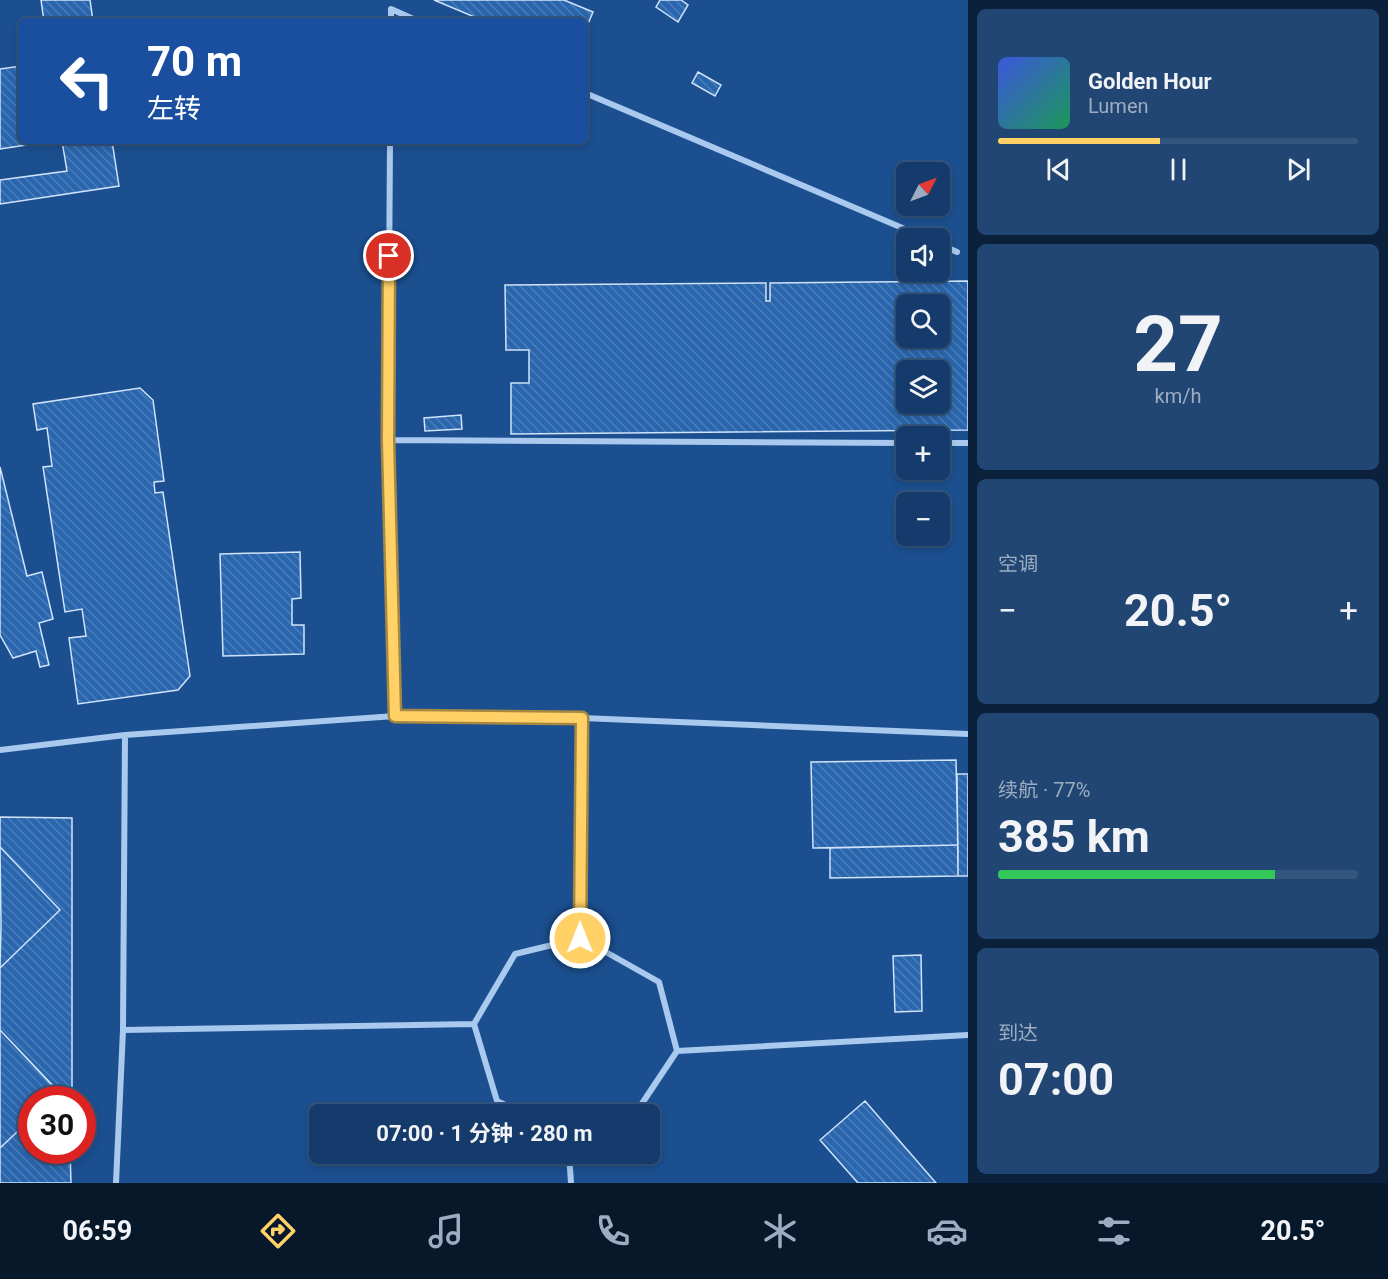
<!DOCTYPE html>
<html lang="zh">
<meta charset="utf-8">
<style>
:root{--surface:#143b6b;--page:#214673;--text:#f1f3f6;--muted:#9dadc1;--line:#33557e;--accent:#ffd166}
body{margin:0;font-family:Roboto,"Noto Sans SC",sans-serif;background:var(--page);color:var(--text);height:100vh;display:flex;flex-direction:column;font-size:22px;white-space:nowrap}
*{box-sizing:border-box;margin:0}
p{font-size:20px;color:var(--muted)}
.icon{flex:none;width:33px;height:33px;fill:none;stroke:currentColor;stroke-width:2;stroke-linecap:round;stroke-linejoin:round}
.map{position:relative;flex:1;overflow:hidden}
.side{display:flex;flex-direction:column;gap:9px;padding:9px;background:#0b203b;width:420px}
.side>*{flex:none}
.hud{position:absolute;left:18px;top:18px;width:570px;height:126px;border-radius:9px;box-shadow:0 3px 9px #0003,0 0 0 2px var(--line);background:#1a4fa0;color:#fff;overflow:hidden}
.needle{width:39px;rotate:48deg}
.buttons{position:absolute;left:896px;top:162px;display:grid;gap:12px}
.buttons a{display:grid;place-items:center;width:54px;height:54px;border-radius:9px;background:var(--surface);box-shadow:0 3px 9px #0003,0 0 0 2px var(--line);font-size:30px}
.speed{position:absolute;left:18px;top:1086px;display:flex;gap:12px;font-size:30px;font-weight:700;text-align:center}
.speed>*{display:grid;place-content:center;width:78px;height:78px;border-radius:50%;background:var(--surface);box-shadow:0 3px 9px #0003,0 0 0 2px var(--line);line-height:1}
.speed .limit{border:9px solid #d22;background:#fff;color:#111}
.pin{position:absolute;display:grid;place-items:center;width:51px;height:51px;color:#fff;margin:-26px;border:3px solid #fff;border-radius:50%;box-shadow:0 2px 6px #0007}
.me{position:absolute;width:66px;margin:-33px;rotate:0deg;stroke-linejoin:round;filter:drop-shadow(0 0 4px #0008)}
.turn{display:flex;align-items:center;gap:21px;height:126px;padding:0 30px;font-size:27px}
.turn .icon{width:78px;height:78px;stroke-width:2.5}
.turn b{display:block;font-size:42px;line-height:51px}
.big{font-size:45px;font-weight:700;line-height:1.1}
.side .card{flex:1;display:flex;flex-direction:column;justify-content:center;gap:9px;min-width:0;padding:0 21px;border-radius:9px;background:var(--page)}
.side .dial{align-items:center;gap:0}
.dial b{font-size:78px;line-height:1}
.song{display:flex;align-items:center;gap:18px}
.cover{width:72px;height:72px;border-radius:9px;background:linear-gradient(135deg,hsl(230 70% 55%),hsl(150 70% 35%))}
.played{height:6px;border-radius:3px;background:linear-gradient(90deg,var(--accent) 45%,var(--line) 45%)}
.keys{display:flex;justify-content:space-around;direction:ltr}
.heat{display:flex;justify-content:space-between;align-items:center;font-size:33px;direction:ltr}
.charge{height:9px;border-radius:4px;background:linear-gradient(90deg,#34c759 77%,var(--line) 0)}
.trip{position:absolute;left:309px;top:1104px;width:351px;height:60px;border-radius:9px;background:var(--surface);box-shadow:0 3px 9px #0003,0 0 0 2px var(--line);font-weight:700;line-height:60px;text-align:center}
.menu{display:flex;height:96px;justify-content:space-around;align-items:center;background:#08182b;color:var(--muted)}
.menu .icon{width:42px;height:42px}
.menu .active{color:var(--accent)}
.menu b{font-size:27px;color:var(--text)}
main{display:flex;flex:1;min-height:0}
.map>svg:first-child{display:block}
.building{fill:url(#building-back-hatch);stroke:#cfe3fa;stroke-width:1.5;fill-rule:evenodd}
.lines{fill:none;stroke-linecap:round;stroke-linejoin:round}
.street{stroke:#a9c9ee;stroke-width:6}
.route-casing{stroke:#a68842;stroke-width:15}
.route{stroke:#ffd166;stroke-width:10}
</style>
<main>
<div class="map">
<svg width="968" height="1183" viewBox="0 0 968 1183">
<defs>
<pattern id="building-back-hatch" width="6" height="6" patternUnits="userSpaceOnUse" patternTransform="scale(1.5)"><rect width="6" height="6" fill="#2a66ad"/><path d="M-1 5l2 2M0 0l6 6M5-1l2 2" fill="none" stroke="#4a7db9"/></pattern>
</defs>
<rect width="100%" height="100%" fill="#1b4f8f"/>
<path class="building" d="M41,0H90L93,21H44Z
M434,0H564L593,12L585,31V21H484Z
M660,0H681L688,5L678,22L656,7Z
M21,66V141H39V143L0,149V69Z
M698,72L721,85L715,96L692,83Z
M62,141H112L119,186L0,204V180L67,171Z
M968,281V430L511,434V383H529V350H506L505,285L766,283V301H770V283ZM906,304H939V338H906ZM906,370H939V404H906Z
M140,388L153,400L164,481L154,482L155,493L163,492L190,676L178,690L78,704L69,638L86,636L82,609L65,612L43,467L52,466L47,428L37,430L33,404Z
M461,415L462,429L425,431L424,418Z
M0,467L27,576L42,572L53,619L39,623L49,665L40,667L36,651L13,658L0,635Z
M300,552L301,598L292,599V625H304V654L223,656L220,554Z
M956,760L958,845L813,848L811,762Z
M957,774H968V876H958Z
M0,817L72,818V1100H66L0,1030V968L60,910L0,847Z
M958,845V876L830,878V848Z
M0,847L60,910L0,968L1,926Z
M921,955L922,1011L895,1012L893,956Z
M0,1030L59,1092L51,1100H32V1118L0,1148Z
M865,1101L936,1183H858L820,1140Z
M32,1118V1150H70L71,1183H0V1148Z"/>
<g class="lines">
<path class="street" d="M391,21V9L418,21
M585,93L926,238
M390,141L388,440L395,716
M939,244L957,252
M388,440L906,443
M939,443H968
M0,750L125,735L395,716L582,718L968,734
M581,938L582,718
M123,1030L474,1024
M677,1051L968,1035
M525,1114L497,1101L474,1024L515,954L581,938L659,982L677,1051L635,1114
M569,1154L571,1183
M116,1183L123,1030L125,735"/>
</g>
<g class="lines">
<g class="route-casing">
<path id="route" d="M389,256L388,440L395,716L582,718L580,938"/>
</g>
<use href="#route" class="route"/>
</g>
</svg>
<div class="buttons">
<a><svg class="needle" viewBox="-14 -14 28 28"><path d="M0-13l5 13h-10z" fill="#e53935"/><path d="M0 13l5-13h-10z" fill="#9dadc1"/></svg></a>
<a><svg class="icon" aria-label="sound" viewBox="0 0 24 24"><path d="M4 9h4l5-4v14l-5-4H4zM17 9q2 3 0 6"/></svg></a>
<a><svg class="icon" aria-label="search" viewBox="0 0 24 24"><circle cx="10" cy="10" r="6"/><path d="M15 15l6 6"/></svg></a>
<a><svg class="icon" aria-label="layers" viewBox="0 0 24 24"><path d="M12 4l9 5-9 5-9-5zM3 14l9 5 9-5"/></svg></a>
<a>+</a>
<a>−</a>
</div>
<div class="speed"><div class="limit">30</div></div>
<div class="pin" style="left:389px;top:256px;background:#d93025"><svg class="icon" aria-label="arrive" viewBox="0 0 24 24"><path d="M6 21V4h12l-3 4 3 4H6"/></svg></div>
<svg class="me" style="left:580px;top:938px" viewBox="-20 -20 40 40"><circle r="17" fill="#ffd166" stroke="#fff" stroke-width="3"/><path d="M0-11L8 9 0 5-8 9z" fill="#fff"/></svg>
<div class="trip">07:00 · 1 分钟 · 280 m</div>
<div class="hud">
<div class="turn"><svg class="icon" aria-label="left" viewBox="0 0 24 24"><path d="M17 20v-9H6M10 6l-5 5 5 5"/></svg><div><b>70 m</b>左转</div></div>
</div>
</div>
<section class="side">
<div class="card">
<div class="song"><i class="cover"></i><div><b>Golden Hour</b><p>Lumen</p></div></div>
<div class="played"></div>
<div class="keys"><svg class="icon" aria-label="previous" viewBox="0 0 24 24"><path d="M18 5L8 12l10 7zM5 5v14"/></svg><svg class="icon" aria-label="pause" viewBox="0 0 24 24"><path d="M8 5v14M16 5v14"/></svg><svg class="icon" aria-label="next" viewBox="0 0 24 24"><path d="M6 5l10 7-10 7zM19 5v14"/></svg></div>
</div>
<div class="card dial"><b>27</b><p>km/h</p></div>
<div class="card"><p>空调</p>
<div class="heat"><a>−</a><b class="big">20.5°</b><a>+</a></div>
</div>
<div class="card"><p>续航 · 77%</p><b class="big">385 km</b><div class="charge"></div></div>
<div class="card"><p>到达</p><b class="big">07:00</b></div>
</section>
</main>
<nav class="menu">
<b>06:59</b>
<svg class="icon active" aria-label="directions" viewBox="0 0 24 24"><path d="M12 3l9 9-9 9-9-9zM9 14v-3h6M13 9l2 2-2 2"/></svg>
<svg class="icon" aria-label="music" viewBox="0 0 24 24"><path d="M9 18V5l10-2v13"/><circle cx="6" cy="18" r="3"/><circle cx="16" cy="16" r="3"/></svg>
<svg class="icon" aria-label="phone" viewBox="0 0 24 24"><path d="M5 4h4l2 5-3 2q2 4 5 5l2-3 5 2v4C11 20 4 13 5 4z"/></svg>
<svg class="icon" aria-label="climate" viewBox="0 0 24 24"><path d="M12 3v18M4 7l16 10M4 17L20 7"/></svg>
<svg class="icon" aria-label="car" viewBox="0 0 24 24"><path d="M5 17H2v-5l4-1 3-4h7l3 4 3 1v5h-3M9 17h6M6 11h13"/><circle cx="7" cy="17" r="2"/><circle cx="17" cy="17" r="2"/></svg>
<svg class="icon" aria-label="filters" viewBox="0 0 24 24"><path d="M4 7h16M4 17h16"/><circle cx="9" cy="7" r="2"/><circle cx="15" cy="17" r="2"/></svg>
<b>20.5°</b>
</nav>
